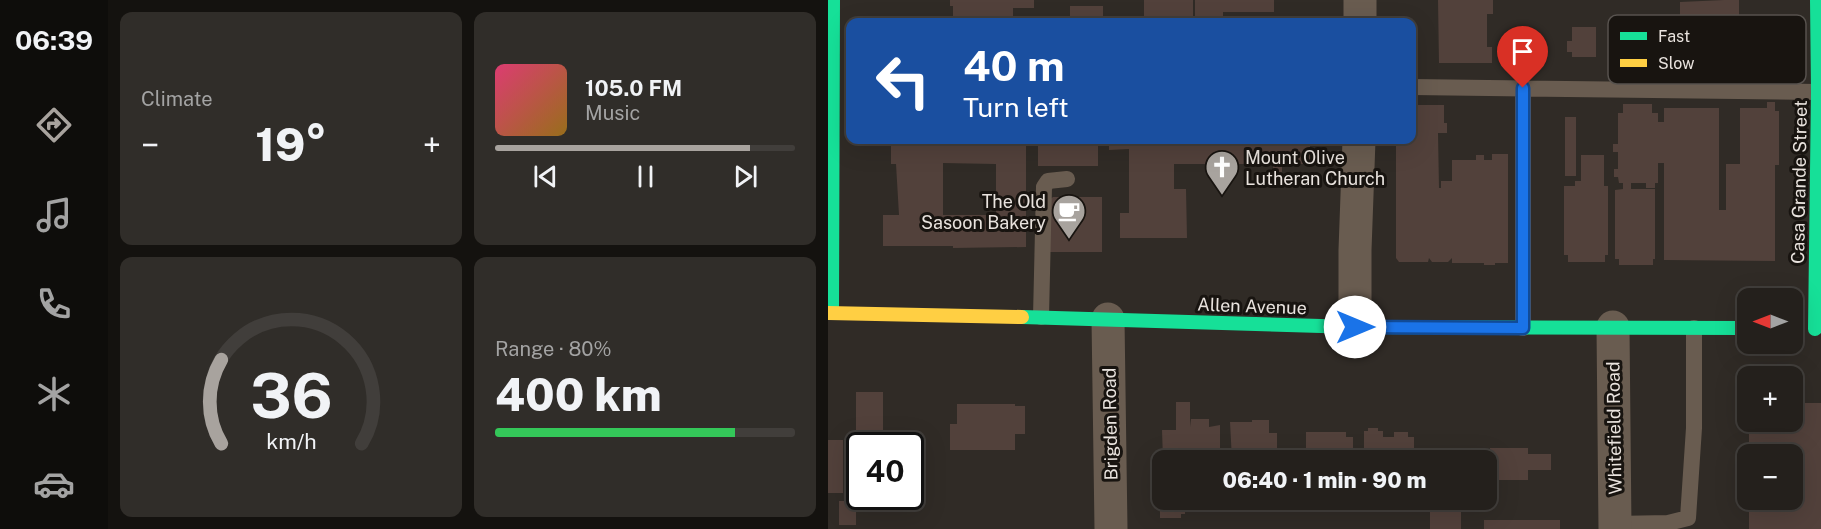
<!DOCTYPE html>
<meta charset="utf-8">
<style>
:root{--surface:#24201c;--page:#302d29;--text:#f1f3f6;--muted:#a3a3a3;--line:#413e3b;--accent:#a8a39e}
body{margin:0;font-family:"Public Sans",sans-serif;background:var(--page);color:var(--text);height:100vh;display:flex;flex-direction:column;font-size:22px;white-space:nowrap}
*{box-sizing:border-box;margin:0}
p{font-size:20px;color:var(--muted)}
.icon{flex:none;width:33px;height:33px;fill:none;stroke:currentColor;stroke-width:2;stroke-linecap:round;stroke-linejoin:round}
.map{position:relative;flex:1;overflow:hidden}
.sheet{display:flex;flex-direction:column;gap:12px;padding:12px;background:#14120f;width:720px}
.sheet>*{flex:none}
.guide{position:absolute;left:18px;top:18px;width:570px;height:126px;border-radius:12px;box-shadow:0 6px 24px #0002,0 0 0 2px var(--line);background:#1a4fa0;color:#fff;overflow:hidden}
.needle{width:39px;rotate:270deg}
.controls{position:absolute;left:909px;top:288px;display:grid;gap:12px}
.controls a{display:grid;place-items:center;width:66px;height:66px;border-radius:12px;background:var(--surface);box-shadow:0 6px 24px #0002,0 0 0 2px var(--line);font-size:30px}
.speed{position:absolute;left:18px;top:432px;display:flex;gap:12px;font-size:30px;font-weight:700;text-align:center}
.speed>*{display:grid;place-content:center;width:78px;height:78px;border-radius:50%;background:var(--surface);box-shadow:0 6px 24px #0002,0 0 0 2px var(--line);line-height:1}
.speed .limit{border:3px solid #111;border-radius:9px;background:#fff;color:#111}
.pin{position:absolute;display:grid;place-items:center;width:51px;height:51px;color:#fff;margin:-62px -26px;border-radius:50% 50% 50% 0;rotate:-45deg;box-shadow:0 0 6px #0007}
.pin .icon{rotate:45deg}
.me{position:absolute;width:66px;margin:-33px;rotate:90deg;stroke-linejoin:round;filter:drop-shadow(0 0 4px #0008)}
.turn{display:flex;align-items:center;gap:21px;height:126px;padding:0 18px;font-size:27px}
.turn .icon{width:78px;height:78px;stroke-width:2.5}
.turn b{display:block;font-size:42px;line-height:51px}
.big{font-size:45px;font-weight:800;line-height:1.1}
.sheet .tile{flex:1;display:flex;flex-direction:column;justify-content:center;gap:9px;min-width:0;padding:0 21px;border-radius:12px;background:var(--page)}
.sheet .dial{align-items:center;gap:0}
.dial svg{height:156px;overflow:visible;fill:none;stroke:var(--line);stroke-width:7;stroke-linecap:round;text-anchor:middle}
.dial text{fill:var(--text);stroke:none}
.song{display:flex;align-items:center;gap:18px}
.cover{width:72px;height:72px;border-radius:9px;background:linear-gradient(135deg,hsl(340 70% 55%),hsl(40 70% 35%))}
.played{height:6px;border-radius:3px;background:linear-gradient(90deg,var(--accent) 85%,var(--line) 85%)}
.keys{display:flex;justify-content:space-around;direction:ltr}
.heat{display:flex;justify-content:space-between;align-items:center;font-size:33px;direction:ltr}
.charge{height:9px;border-radius:4px;background:linear-gradient(90deg,#34c759 80%,var(--line) 0)}
.sheet .tiles{flex:1;display:grid;gap:12px;grid-template-columns:repeat(2,1fr)}
.trip{position:absolute;left:324px;top:450px;width:345px;height:60px;border-radius:12px;background:var(--surface);box-shadow:0 6px 24px #0002,0 0 0 2px var(--line);font-weight:800;line-height:60px;text-align:center}
main{display:flex;flex:1;min-height:0}
.tabs{display:flex;flex-direction:column;width:108px;justify-content:space-around;align-items:center;background:#0e0d0b;color:var(--muted)}
.tabs .icon{width:42px;height:42px}
.tabs .active{color:var(--accent)}
.tabs b{font-size:27px;color:var(--text)}
.map>svg:first-child{display:block}
.building{fill:#52413b;fill-rule:evenodd}
.lines{fill:none;stroke-linecap:round;stroke-linejoin:round}
.lane{stroke:#695c50;stroke-width:16}
.street{stroke:#695c50;stroke-width:33}
.fast{stroke:#16e098;stroke-width:14}
.slow{stroke:#ffcf43;stroke-width:14}
.route-casing{stroke:#114b97;stroke-width:15}
.route{stroke:#1a73e8;stroke-width:10}
.labels{text-anchor:middle;dominant-baseline:central;stroke-width:6;stroke-linejoin:round;paint-order:stroke}
.poi-label{font-size:18px;fill:#e9e3de;stroke:#181410;text-anchor:start}
.street-label{font-size:18px;fill:#e9e3de;stroke:#181410}
.key{fill:#181410;stroke:#57524e;stroke-width:1.5}
.key-label{font-size:16px;fill:#e9e3de}
</style>
<main>
<nav class="tabs">
<b>06:39</b>
<svg class="icon active" aria-label="directions" viewBox="0 0 24 24"><path d="M12 3l9 9-9 9-9-9zM9 14v-3h6M13 9l2 2-2 2"/></svg>
<svg class="icon" aria-label="music" viewBox="0 0 24 24"><path d="M9 18V5l10-2v13"/><circle cx="6" cy="18" r="3"/><circle cx="16" cy="16" r="3"/></svg>
<svg class="icon" aria-label="phone" viewBox="0 0 24 24"><path d="M5 4h4l2 5-3 2q2 4 5 5l2-3 5 2v4C11 20 4 13 5 4z"/></svg>
<svg class="icon" aria-label="climate" viewBox="0 0 24 24"><path d="M12 3v18M4 7l16 10M4 17L20 7"/></svg>
<svg class="icon" aria-label="car" viewBox="0 0 24 24"><path d="M5 17H2v-5l4-1 3-4h7l3 4 3 1v5h-3M9 17h6M6 11h13"/><circle cx="7" cy="17" r="2"/><circle cx="17" cy="17" r="2"/></svg>
</nav>
<section class="sheet">
<div class="tiles">
<div class="tile"><p>Climate</p>
<div class="heat"><a>−</a><b class="big">19°</b><a>+</a></div>
</div>
<div class="tile">
<div class="song"><i class="cover"></i><div><b>105.0 FM</b><p>Music</p></div></div>
<div class="played"></div>
<div class="keys"><svg class="icon" aria-label="previous" viewBox="0 0 24 24"><path d="M18 5L8 12l10 7zM5 5v14"/></svg><svg class="icon" aria-label="pause" viewBox="0 0 24 24"><path d="M8 5v14M16 5v14"/></svg><svg class="icon" aria-label="next" viewBox="0 0 24 24"><path d="M6 5l10 7-10 7zM19 5v14"/></svg></div>
</div>
<div class="tile dial"><svg viewBox="0 0 100 80">
<path d="M14 69A42 42 0 1 1 86 69"/>
<path d="M14 69A42 42 0 0 1 14 26" stroke="#a8a39e"/>
<text x="50" y="56" font-size="32" font-weight="700">36</text>
<text x="50" y="72" font-size="11">km/h</text>
</svg></div>
<div class="tile"><p>Range · 80%</p><b class="big">400 km</b><div class="charge"></div></div>
</div>
</section>
<div class="map">
<svg width="993" height="529" viewBox="0 0 993 529">
<rect width="100%" height="100%" fill="#302b26"/>
<path class="building" d="M122,0H206V8H185V21H125V6H122Z
M316,0H365V21H342V17H316Z
M367,0H446V12H395V19H367Z
M610,0H665V14H659V47H664V63H611Z
M896,0H911V21H907V46H912V67H852V62H826V27H852V2Z
M242,6H275V22H242Z
M744,27H768V57H744V52H739V41H744Z
M939,102H947V111H951V165H947V261L836,260V163H830V183H827V188H818V183H803V189H827V259H825V265H791V259H787V190L795,189V183H791L790,177H786V169H790V152H785V144H790V113H795V104H824V113H830V122H836V108H891V210H898V164H912V108H939Z
M584,105H616V123H619V133H610L611,188H613V181H624V160H648V155H656V160H664V154H680V263H667V265H656V263H624V258L620,262H604L601,258L600,262H571L568,258V140H584Z
M737,117H748V176H737Z
M63,140H198V247L125,248V246H55V215H71L68,164H63ZM115,163L168,164V215H115Z
M210,140H270V166H210Z
M281,140H482V164H454V172H445V164H346V189H358L359,238H292V213H301V149L281,150Z
M753,155H776V186H780V255H777V262H740V255H736V186H747V181H753Z
M225,197H274V252H218V203Z
M28,392H55V439H82V446H32V466H28Z
M348,402H362V427L363,419H381V427L392,425V460H335L334,430H348Z
M964,403H993V529H921V500H964V454H921V422H964Z
M129,404H187V406H197V434H187V450H122V424H129Z
M424,420H441V433H449V460H404L402,422H424Z
M540,428H550V431H555V437H566V432H580V437H586V460H536V431H540Z
M478,432H518V437H525V460H478Z
M0,440H15V493H0Z
M662,448H700V454H723V470H700V480H662Z
M332,463H334V500H357V502H353V507H357V514H353V518H332Z
M407,500H446V509H407Z
M602,500H633V529H602Z
M11,501H28V525H11Z
M656,520H732V529H656Z"/>
<g class="lines">
<path class="lane" d="M584,87L990,92
M695,88V328
M213,317L216,187L220,181L239,179
M787,524L840,523L860,518L866,428V328"/>
<path class="street" d="M532,0V22
M280,319L283,529
M527,327V250L531,140
M785,327L787,529"/>
<path class="fast" d="M4,313L5,0
M194,317L527,327L920,328
M987,329L990,92L989,0"/>
<path class="slow" d="M0,313L194,317"/>
</g>
<g class="lines">
<g class="route-casing">
<path id="route" d="M527,327L695,328V88"/>
</g>
<use href="#route" class="route"/>
</g>
<defs>
<g id="church-pin" transform="scale(1.725)"><path d="M0 17L-7.5 6A9.5 9.5 0 1 1 7.5 6Z" fill="#a8a39e" stroke="#181410"/><path d="M-1.2-6h2.4v3.5h3.3v2.4h-3.3V6h-2.4V-.1h-3.3v-2.4h3.3Z" fill="#fff"/></g>
<g id="cafe-pin" transform="scale(1.725)"><path d="M0 17L-7.5 6A9.5 9.5 0 1 1 7.5 6Z" fill="#a8a39e" stroke="#181410"/><path d="M-5.5-4.5H6V0H3Q3 3.5 0 3.5H-2.5Q-5.5 3.5-5.5 0ZM3-3.2v2h1.7v-2ZM-6 4.5H4V6H-6Z" fill="#fff"/></g>
</defs>
<g fill-rule="evenodd">
<use href="#church-pin" x="394" y="167"/>
<use href="#cafe-pin" x="241" y="211"/>
</g>
<g class="labels">
<g class="poi-label">
<text x="417" y="157">Mount Olive<tspan x="417" dy="21">Lutheran Church</tspan></text>
<text x="218" y="201" text-anchor="end">The Old<tspan x="218" dy="21">Sasoon Bakery</tspan></text>
</g>
<g class="street-label">
<text transform="translate(971 182) rotate(-89)">Casa Grande Street</text>
<text transform="translate(424 306) rotate(2)">Allen Avenue</text>
<text transform="translate(282 424) rotate(-91)">Brigden Road</text>
<text transform="translate(786 428) rotate(-91)">Whitefield Road</text>
</g>
</g>
<rect x="780" y="15" width="198" height="69" rx="9" class="key"/>
<rect x="792" y="32" width="27" height="8" fill="#16e098"/>
<rect x="792" y="59" width="27" height="8" fill="#ffcf43"/>
<g class="key-label">
<text x="830" y="42">Fast</text>
<text x="830" y="69">Slow</text>
</g>
</svg>
<div class="controls">
<a><svg class="needle" viewBox="-14 -14 28 28"><path d="M0-13l5 13h-10z" fill="#e53935"/><path d="M0 13l5-13h-10z" fill="#a3a3a3"/></svg></a>
<a>+</a>
<a>−</a>
</div>
<div class="speed"><div class="limit">40</div></div>
<div class="pin" style="left:695px;top:88px;background:#d93025"><svg class="icon" aria-label="arrive" viewBox="0 0 24 24"><path d="M6 21V4h12l-3 4 3 4H6"/></svg></div>
<svg class="me" style="left:527px;top:327px" viewBox="-20 -20 40 40"><circle r="19" fill="#fff"/><path d="M0-13L10 11 0 6-10 11z" fill="#1a73e8"/></svg>
<div class="trip">06:40 · 1 min · 90 m</div>
<div class="guide">
<div class="turn"><svg class="icon" aria-label="left" viewBox="0 0 24 24"><path d="M17 20v-9H6M10 6l-5 5 5 5"/></svg><div><b>40 m</b>Turn left</div></div>
</div>
</div>
</main>
